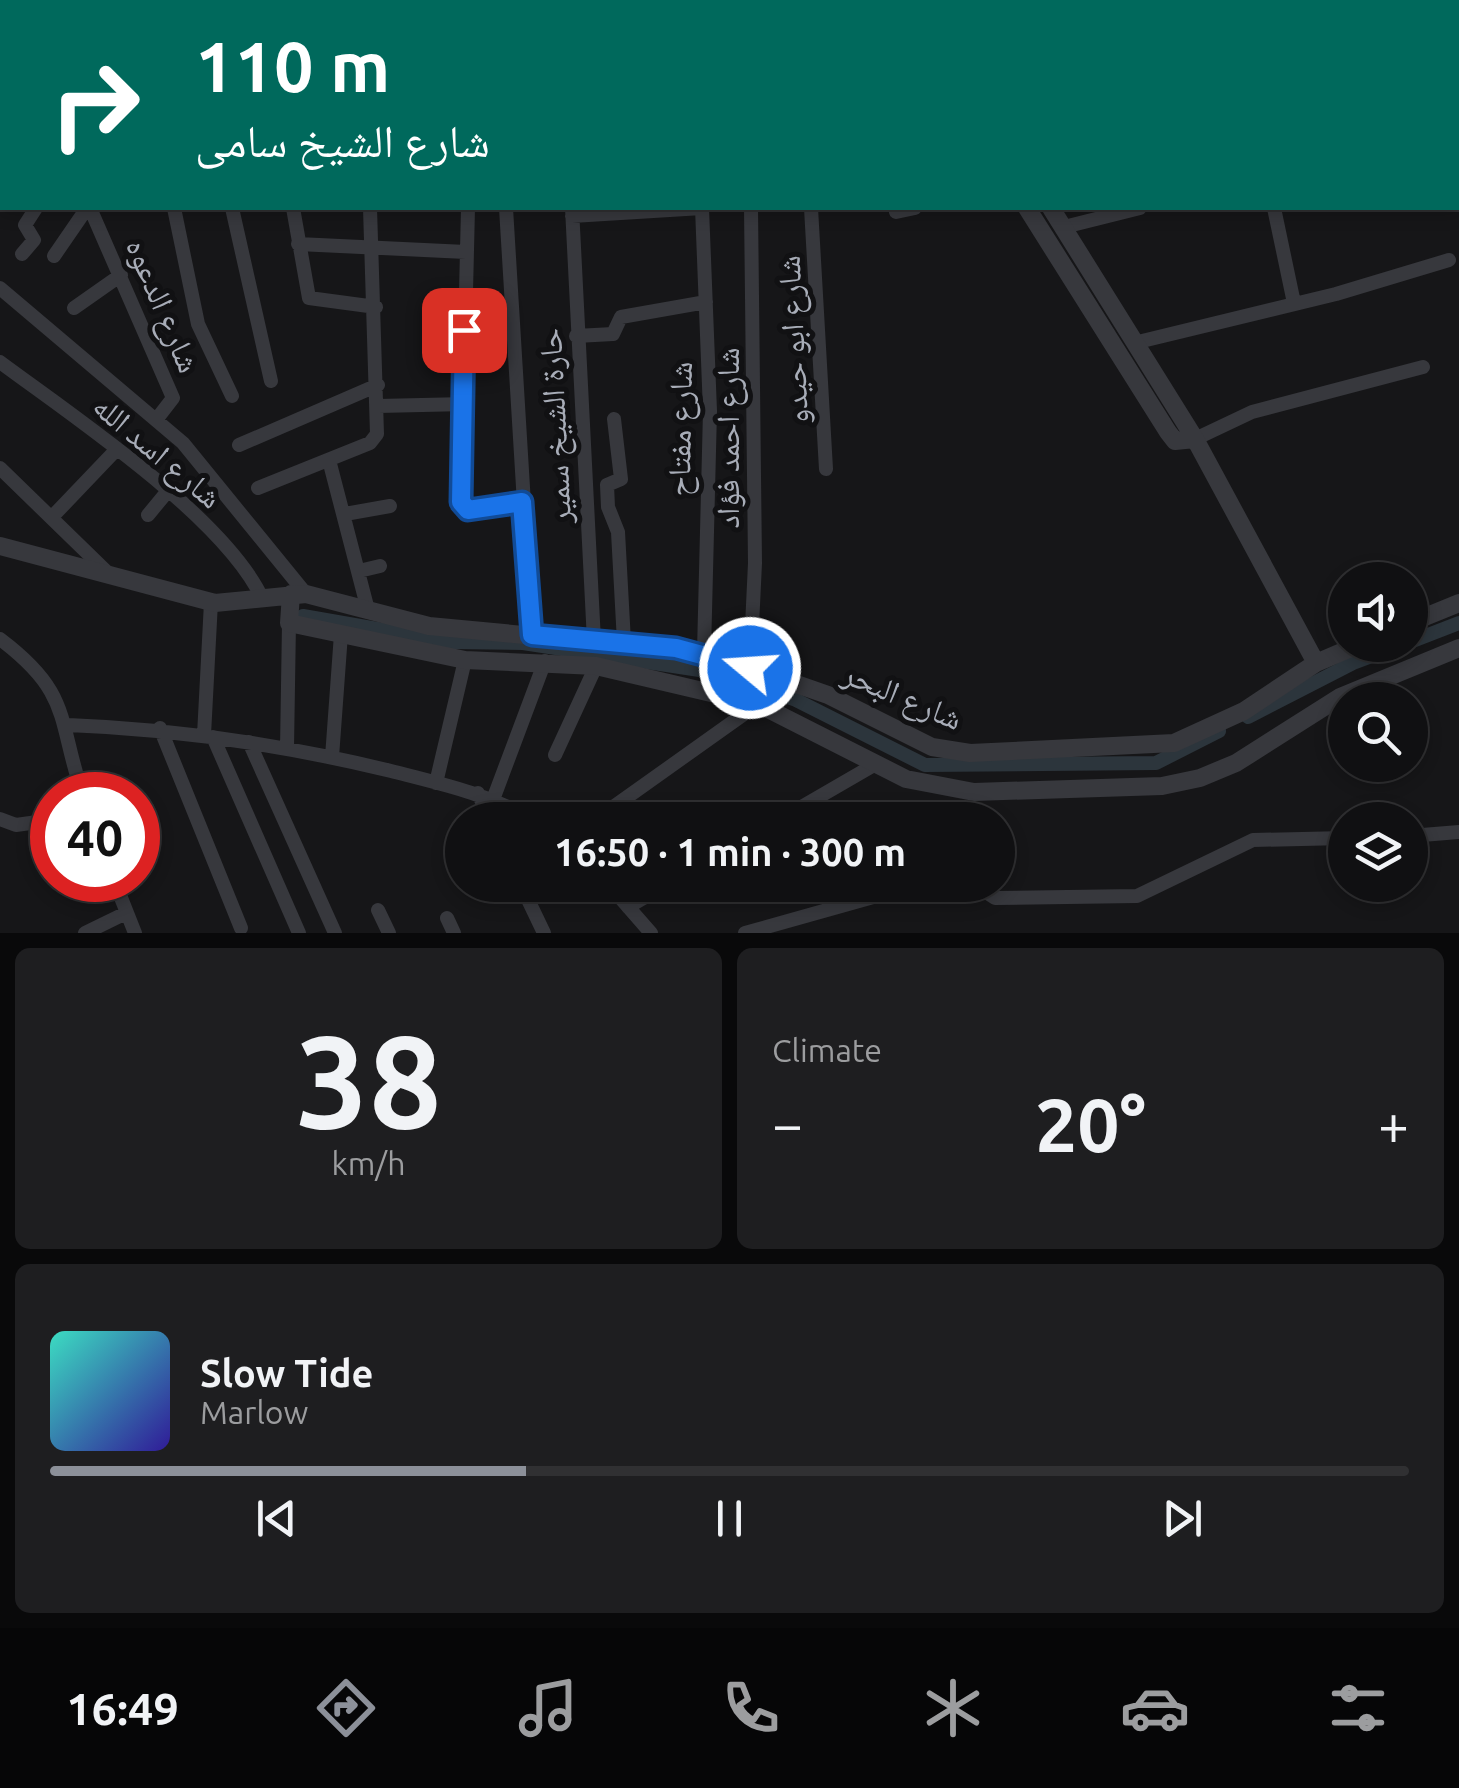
<!DOCTYPE html>
<meta charset="utf-8">
<style>
:root{--surface:#101012;--page:#1e1e20;--text:#f1f3f6;--muted:#9c9d9f;--line:#303032;--accent:#8c9099}
body{margin:0;font-family:Ubuntu,"Noto Naskh Arabic",sans-serif;background:var(--page);color:var(--text);height:100vh;display:flex;flex-direction:column;font-size:38px;white-space:nowrap}
*{box-sizing:border-box;margin:0}
p{font-size:32px;color:var(--muted)}
.icon{flex:none;width:55px;height:55px;fill:none;stroke:currentColor;stroke-width:2;stroke-linecap:round;stroke-linejoin:round}
.map{position:relative;height:933px;overflow:hidden}
.drawer{display:flex;flex-direction:column;gap:15px;padding:15px;background:#09090a;flex:1}
.drawer>*{flex:none}
.banner{position:absolute;left:0px;top:0px;width:1460px;height:210px;box-shadow:0 5px 15px #0003,0 0 0 2px var(--line);background:#00695c;color:#fff;overflow:hidden}
.controls{position:absolute;left:1328px;top:562px;display:grid;gap:20px}
.controls a{display:grid;place-items:center;width:100px;height:100px;border-radius:50%;background:var(--surface);box-shadow:0 5px 15px #0003,0 0 0 2px var(--line);font-size:50px}
.speed{position:absolute;left:30px;top:772px;display:flex;gap:20px;font-size:50px;font-weight:700;text-align:center}
.speed>*{display:grid;place-content:center;width:130px;height:130px;border-radius:50%;background:var(--surface);box-shadow:0 5px 15px #0003,0 0 0 2px var(--line);line-height:1}
.speed .limit{border:15px solid #d22;background:#fff;color:#111}
.pin{position:absolute;display:grid;place-items:center;width:85px;height:85px;color:#fff;margin:-42px;border-radius:20px;box-shadow:0 5px 15px #0006}
.me{position:absolute;width:110px;margin:-55px;rotate:288deg;stroke-linejoin:round;filter:drop-shadow(0 0 8px #0008)}
.turn{display:flex;align-items:center;gap:35px;height:210px;padding:0 30px;font-size:45px}
.turn .icon{width:130px;height:130px;stroke-width:2.5}
.turn b{display:block;font-size:70px;line-height:85px}
.big{font-size:75px;font-weight:600;line-height:1.1}
.drawer .widget{flex:1;display:flex;flex-direction:column;justify-content:center;gap:15px;min-width:0;padding:0 35px;border-radius:15px;background:var(--page)}
.drawer .dial{align-items:center;gap:0}
.dial b{font-size:130px;line-height:1}
.song{display:flex;align-items:center;gap:30px}
.cover{width:120px;height:120px;border-radius:15px;background:linear-gradient(135deg,hsl(170 70% 55%),hsl(250 70% 35%))}
.played{height:10px;border-radius:5px;background:linear-gradient(90deg,var(--accent) 35%,var(--line) 35%)}
.keys{display:flex;justify-content:space-around;direction:ltr}
.heat{display:flex;justify-content:space-between;align-items:center;font-size:55px;direction:ltr}
.drawer .tiles{flex:1;display:grid;gap:15px;grid-template-columns:1fr 1fr}
.widget:last-child{grid-column:span 2}
.trip{position:absolute;left:445px;top:802px;width:570px;height:100px;border-radius:50px;background:var(--surface);box-shadow:0 5px 15px #0003,0 0 0 2px var(--line);font-weight:600;line-height:100px;text-align:center}
.tab-bar{display:flex;height:160px;justify-content:space-around;align-items:center;background:#060607;color:var(--muted)}
.tab-bar .icon{width:70px;height:70px}
.tab-bar .current{color:var(--accent)}
.tab-bar b{font-size:45px;color:var(--text)}
.map>svg:first-child{display:block}
.lines{fill:none;stroke-linecap:round;stroke-linejoin:round}
.canal{stroke:#2c353c;stroke-width:14}
.minor{stroke:#37383d;stroke-width:14}
.tertiary{stroke:#37383d;stroke-width:18}
.route-casing{stroke:#114b97;stroke-width:25}
.route{stroke:#1a73e8;stroke-width:18}
.labels{text-anchor:middle;dominant-baseline:central;stroke-width:10;stroke-linejoin:round;paint-order:stroke}
.street-label{font-size:32px;fill:#a8adb8;stroke:#111113}
</style>
<div class="map">
<svg width="1459" height="933" viewBox="0 0 1459 933">
<rect width="100%" height="100%" fill="#161618"/>
<g class="lines">
<path class="canal" d="M303,616L452,642L523,643L719,673L796,700L925,765L1156,763L1219,731
M1410,642L1459,623
M1248,717L1353,663L1401,645"/>
<path class="minor" d="M35,0L37,2
M256,0L259,2
M336,0L339,2
M482,0L483,2
M1065,0L1066,2
M1114,0L1115,2
M1213,0L1214,2
M1257,0L1258,2
M1340,0V2
M70,2L72,0
M136,2L138,0
M387,2L389,0
M556,2L557,0
M662,2L663,0
M690,2V0
M781,2V0
M796,2L806,0
M1458,32H1459
M0,117L2,112
M0,153L2,154
M90,208L173,398L156,420
M174,208L198,324L232,396
M232,208L271,381
M293,208L309,298L376,307
M468,208L461,502L468,510L522,502
M506,208L532,635
M572,208L594,641
M702,208L710,411L704,652
M811,208L826,469
M1274,208L1294,303
M896,212L915,208
M572,216L702,208
M1064,227L1140,208
M298,244L466,252
M22,254L34,240L25,225L36,208
M54,256L87,208
M0,288L183,443L306,594
M74,308L121,275
M576,336L613,334L621,317L706,302
M1138,342L1336,294L1449,260
M0,362C74,417 226,518 263,600
M378,406L466,404
M614,419L621,479L607,485L608,507L618,532L624,642
M1195,439L1252,412L1423,367
M239,445L378,385
M329,460L368,610
M0,468L111,576
M258,488L370,443L377,434L370,208
M345,514L390,506
M148,515L167,492
M53,516L116,450
M359,571L380,566
M0,639C73,694 57,720 83,795
M750,668L755,563L751,208
M68,725C178,729 284,745 391,771C442,784 488,794 534,820
M160,728L241,928
M204,735L211,602
M213,737L299,933
M249,742L335,933
M287,748L289,623
M555,755L596,666
M332,757L341,634
M436,783L465,660
M478,793L490,820
M494,797L545,661
M0,819L16,825L52,820
M595,820L758,704
M779,820L874,765
M1410,836L1459,832
M114,880L135,933
M521,885L544,933
M609,885L651,933
M975,885L995,898L1137,896L1253,840L1345,838
M628,907L666,885
M378,910L389,933
M447,918L454,933
M85,933L126,913
M745,933L916,885"/>
<path class="tertiary" d="M898,0L900,2
M921,0L923,2
M1027,208L1168,432L1175,441L1195,439
M1051,208L1195,439L1316,663
M0,546L215,603L306,594L429,626L704,652L828,695L932,747L970,753L1174,743L1244,711L1316,663L1358,645
M291,594L289,623L465,660L596,666L758,704L906,779L974,792L1162,786L1200,778L1236,763L1340,697L1459,648
M1410,623L1459,603"/>
</g>
<g class="lines">
<g class="route-casing">
<path id="route" d="M464,330L461,502L468,510L522,502L532,635L676,648L750,668"/>
</g>
<use href="#route" class="route"/>
</g>
<g class="labels">
<g class="street-label">
<text transform="translate(164 305) rotate(67)">شارع الدعوه</text>
<text transform="translate(792 340) rotate(-93)">شارع ابو حيدو</text>
<text transform="translate(554 426) rotate(-93)">حارة الشيخ سمير</text>
<text transform="translate(679 429) rotate(-89)">شارع مفتاح</text>
<text transform="translate(727 438) rotate(-90)">شارع احمد فؤاد</text>
<text transform="translate(158 451) rotate(40)">شارع اسد الله</text>
<text transform="translate(903 695) rotate(23)">شارع البحر</text>
</g>
</g>
</svg>
<div class="controls">
<a><svg class="icon" aria-label="sound" viewBox="0 0 24 24"><path d="M4 9h4l5-4v14l-5-4H4zM17 9q2 3 0 6"/></svg></a>
<a><svg class="icon" aria-label="search" viewBox="0 0 24 24"><circle cx="10" cy="10" r="6"/><path d="M15 15l6 6"/></svg></a>
<a><svg class="icon" aria-label="layers" viewBox="0 0 24 24"><path d="M12 4l9 5-9 5-9-5zM3 14l9 5 9-5"/></svg></a>
</div>
<div class="speed"><div class="limit">40</div></div>
<div class="pin" style="left:464px;top:330px;background:#d93025"><svg class="icon" aria-label="arrive" viewBox="0 0 24 24"><path d="M6 21V4h12l-3 4 3 4H6"/></svg></div>
<svg class="me" style="left:750px;top:668px" viewBox="-20 -20 40 40"><circle r="17" fill="#1a73e8" stroke="#fff" stroke-width="3"/><path d="M0-11L8 9 0 5-8 9z" fill="#fff"/></svg>
<div class="trip">16:50 · 1 min · 300 m</div>
<div class="banner">
<div class="turn"><svg class="icon" aria-label="right" viewBox="0 0 24 24"><path d="M7 20v-9h11M14 6l5 5-5 5"/></svg><div><b>110 m</b>شارع الشيخ سامى</div></div>
</div>
</div>
<section class="drawer">
<div class="tiles">
<div class="widget dial"><b>38</b><p>km/h</p></div>
<div class="widget"><p>Climate</p>
<div class="heat"><a>−</a><b class="big">20°</b><a>+</a></div>
</div>
<div class="widget">
<div class="song"><i class="cover"></i><div><b>Slow Tide</b><p>Marlow</p></div></div>
<div class="played"></div>
<div class="keys"><svg class="icon" aria-label="previous" viewBox="0 0 24 24"><path d="M18 5L8 12l10 7zM5 5v14"/></svg><svg class="icon" aria-label="pause" viewBox="0 0 24 24"><path d="M8 5v14M16 5v14"/></svg><svg class="icon" aria-label="next" viewBox="0 0 24 24"><path d="M6 5l10 7-10 7zM19 5v14"/></svg></div>
</div>
</div>
</section>
<nav class="tab-bar">
<b>16:49</b>
<svg class="icon current" aria-label="directions" viewBox="0 0 24 24"><path d="M12 3l9 9-9 9-9-9zM9 14v-3h6M13 9l2 2-2 2"/></svg>
<svg class="icon" aria-label="music" viewBox="0 0 24 24"><path d="M9 18V5l10-2v13"/><circle cx="6" cy="18" r="3"/><circle cx="16" cy="16" r="3"/></svg>
<svg class="icon" aria-label="phone" viewBox="0 0 24 24"><path d="M5 4h4l2 5-3 2q2 4 5 5l2-3 5 2v4C11 20 4 13 5 4z"/></svg>
<svg class="icon" aria-label="climate" viewBox="0 0 24 24"><path d="M12 3v18M4 7l16 10M4 17L20 7"/></svg>
<svg class="icon" aria-label="car" viewBox="0 0 24 24"><path d="M5 17H2v-5l4-1 3-4h7l3 4 3 1v5h-3M9 17h6M6 11h13"/><circle cx="7" cy="17" r="2"/><circle cx="17" cy="17" r="2"/></svg>
<svg class="icon" aria-label="filters" viewBox="0 0 24 24"><path d="M4 7h16M4 17h16"/><circle cx="9" cy="7" r="2"/><circle cx="15" cy="17" r="2"/></svg>
</nav>
